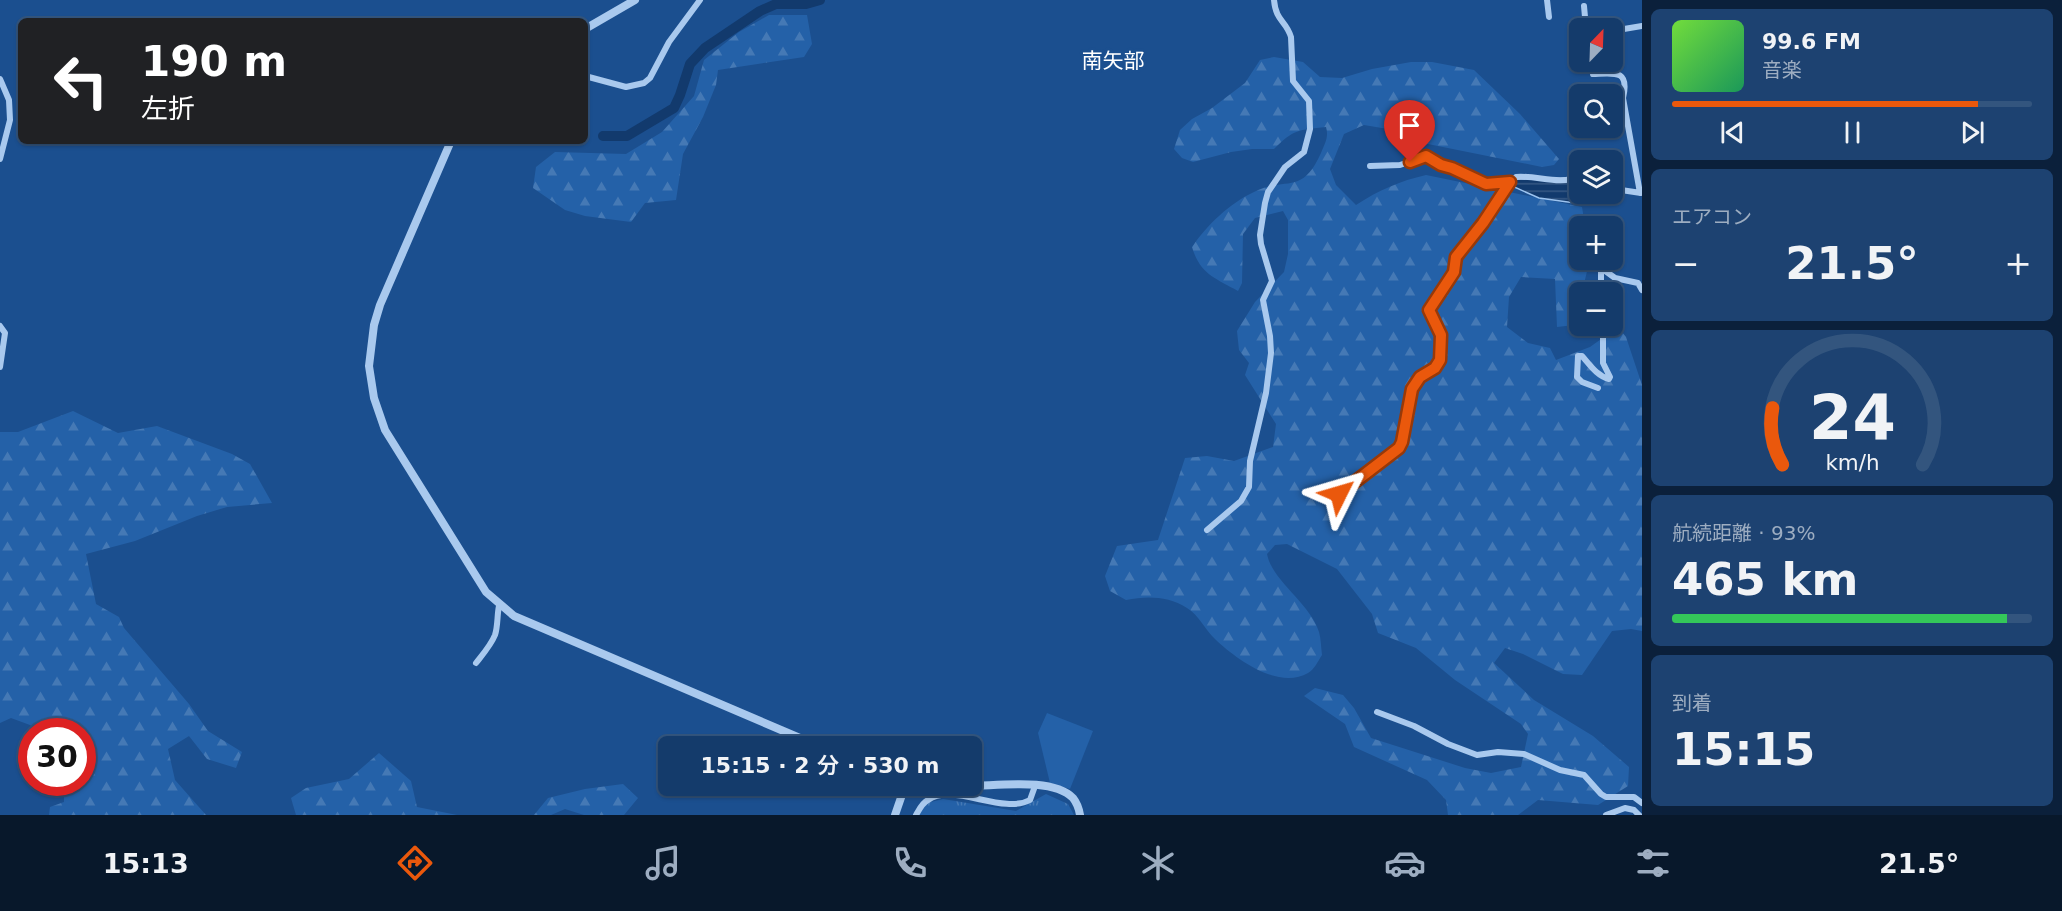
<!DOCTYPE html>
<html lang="ja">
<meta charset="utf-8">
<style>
:root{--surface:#143b6b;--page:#1d4271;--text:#f1f3f6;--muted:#9dadc1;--line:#33557e;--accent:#ea580c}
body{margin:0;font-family:"DejaVu Sans","Noto Sans JP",sans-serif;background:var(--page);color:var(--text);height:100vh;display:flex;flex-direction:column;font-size:22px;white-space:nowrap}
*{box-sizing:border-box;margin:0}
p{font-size:20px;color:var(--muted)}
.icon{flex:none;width:33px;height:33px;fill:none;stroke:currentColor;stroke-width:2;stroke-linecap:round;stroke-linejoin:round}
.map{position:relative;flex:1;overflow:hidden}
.side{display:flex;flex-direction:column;gap:9px;padding:9px;background:#0b203b;width:420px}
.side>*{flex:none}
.guide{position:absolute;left:18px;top:18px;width:570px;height:126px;border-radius:9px;box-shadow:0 2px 4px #0004,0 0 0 2px var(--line);background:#202124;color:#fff;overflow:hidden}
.needle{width:39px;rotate:23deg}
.controls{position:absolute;left:1569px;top:18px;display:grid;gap:12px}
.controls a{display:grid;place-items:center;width:54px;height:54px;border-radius:9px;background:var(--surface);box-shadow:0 2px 4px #0004,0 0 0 2px var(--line);font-size:30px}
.speed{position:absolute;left:18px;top:718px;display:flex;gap:12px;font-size:30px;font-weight:700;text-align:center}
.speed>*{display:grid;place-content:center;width:78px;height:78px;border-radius:50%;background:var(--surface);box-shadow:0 2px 4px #0004,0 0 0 2px var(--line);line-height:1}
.speed .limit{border:9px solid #d22;background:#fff;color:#111}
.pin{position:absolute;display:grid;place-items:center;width:51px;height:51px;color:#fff;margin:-62px -26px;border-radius:50% 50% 50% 0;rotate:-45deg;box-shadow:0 0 6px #0007}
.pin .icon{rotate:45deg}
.me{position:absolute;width:66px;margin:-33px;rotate:50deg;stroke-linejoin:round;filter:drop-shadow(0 0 4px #0008)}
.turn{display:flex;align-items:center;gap:21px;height:126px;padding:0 24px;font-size:27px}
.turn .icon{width:78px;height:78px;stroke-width:2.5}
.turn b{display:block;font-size:42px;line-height:51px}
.big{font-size:45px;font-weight:600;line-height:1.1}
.side .widget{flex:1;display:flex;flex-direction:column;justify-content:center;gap:9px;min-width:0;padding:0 21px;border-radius:9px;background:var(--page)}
.side .dial{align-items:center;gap:0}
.dial svg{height:156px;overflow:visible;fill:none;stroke:var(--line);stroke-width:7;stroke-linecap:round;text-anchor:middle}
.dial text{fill:var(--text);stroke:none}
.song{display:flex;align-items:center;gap:18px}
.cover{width:72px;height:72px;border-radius:9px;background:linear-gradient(135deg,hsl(100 70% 55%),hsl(150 70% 35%))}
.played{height:6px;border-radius:3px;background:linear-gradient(90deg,var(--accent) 85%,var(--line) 85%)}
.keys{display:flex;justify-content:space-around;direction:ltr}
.heat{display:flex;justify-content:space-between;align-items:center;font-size:33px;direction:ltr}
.charge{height:9px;border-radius:4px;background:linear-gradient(90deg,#34c759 93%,var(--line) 0)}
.trip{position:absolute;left:658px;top:736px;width:324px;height:60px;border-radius:9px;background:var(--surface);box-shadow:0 2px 4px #0004,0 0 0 2px var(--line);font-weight:600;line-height:60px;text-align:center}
.tab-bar{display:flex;height:96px;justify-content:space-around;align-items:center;background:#08182b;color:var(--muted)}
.tab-bar .icon{width:42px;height:42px}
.tab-bar .active{color:var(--accent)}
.tab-bar b{font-size:27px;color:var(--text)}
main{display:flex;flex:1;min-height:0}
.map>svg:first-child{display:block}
.grass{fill:#2461a8}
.forest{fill:url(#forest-firs)}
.park{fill:url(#park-tufts)}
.water{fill:url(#water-rules);stroke:#9cc4f0;stroke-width:1.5}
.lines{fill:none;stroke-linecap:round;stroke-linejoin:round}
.river{stroke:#123a6d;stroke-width:10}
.minor{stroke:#a9c9ee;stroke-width:6}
.tertiary{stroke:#a9c9ee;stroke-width:8}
.route-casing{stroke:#983908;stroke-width:15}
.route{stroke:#ea580c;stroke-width:10}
.labels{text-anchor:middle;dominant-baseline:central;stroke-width:6;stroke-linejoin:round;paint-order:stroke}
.quarter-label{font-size:21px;fill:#fff;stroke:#1b4f8f}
</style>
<main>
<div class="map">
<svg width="1642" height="815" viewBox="0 0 1642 815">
<defs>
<pattern id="forest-firs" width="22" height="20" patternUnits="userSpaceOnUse" patternTransform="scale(1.5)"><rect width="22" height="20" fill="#2461a8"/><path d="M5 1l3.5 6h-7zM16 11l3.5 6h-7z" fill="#4579b5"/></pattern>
<pattern id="park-tufts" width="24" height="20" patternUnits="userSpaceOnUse" patternTransform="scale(1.5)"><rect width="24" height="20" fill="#2461a8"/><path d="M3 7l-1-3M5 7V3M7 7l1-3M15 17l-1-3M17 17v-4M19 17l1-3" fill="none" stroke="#4579b5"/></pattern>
<pattern id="water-rules" width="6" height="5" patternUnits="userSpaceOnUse" patternTransform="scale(1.5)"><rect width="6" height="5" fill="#123a6d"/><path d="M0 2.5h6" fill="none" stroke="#365883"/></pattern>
</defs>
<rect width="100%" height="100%" fill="#1b4f8f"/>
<path class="grass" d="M1047,713L1093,731L1070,789L1050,783L1038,733Z"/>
<path class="forest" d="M769,15H807L812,44L804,57L718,70L716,85L703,117L683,154L676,200L645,203L631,222L585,216L565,210L533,188L536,167L555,152L626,154L662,132L694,96L704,60L739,32Z
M1274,57L1303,62L1320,77L1342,78L1372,69L1411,62H1432L1474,70L1520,114L1559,159L1554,165L1542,167L1428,144L1400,131L1364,125L1344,134L1330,169L1336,185L1356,205C1379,190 1400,181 1426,175L1582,207L1585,226H1580V260H1588L1589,263L1582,292H1580L1579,302L1574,325L1557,327L1555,279L1521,277L1509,297L1507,327L1528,343L1550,348L1556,360L1590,347L1618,327L1626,337L1642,385V631L1631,629L1612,631L1582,675L1563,674L1523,654L1505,648L1494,663L1534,700L1593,736L1629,767L1628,786L1598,805L1538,800L1518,815H1448L1446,800L1427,780L1354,747L1345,724L1304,696L1315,688L1343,695L1354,708L1371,738L1465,768L1491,773L1521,767L1528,734L1521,724L1455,680L1416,648L1378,633L1372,614L1337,569L1287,544L1275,545L1267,554C1272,581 1310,603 1319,632C1321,639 1321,648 1322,655C1318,661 1314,670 1308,673C1278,690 1236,659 1215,639C1205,630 1199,615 1187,608C1168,596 1147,596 1126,600L1110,591L1105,576L1117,546L1158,540L1185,458L1207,456L1234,461L1273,447L1276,424L1245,375L1249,363L1239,350L1237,331L1255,302L1284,272L1288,254V220L1283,211L1255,218L1243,234L1242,283L1238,291C1215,278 1200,274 1192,247C1207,225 1230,203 1254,192C1286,176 1302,196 1321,153C1325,143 1329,137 1326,127C1298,130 1294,129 1274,149H1252L1231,152L1193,162L1182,158L1174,149L1180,130L1192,119L1212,108L1245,83L1260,60Z
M73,411L118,433L157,426L232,454L250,464L272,503L227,507L197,516L135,541L86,554L96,604L119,617L124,628L189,704L208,731L242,752L236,768L207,759L189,736L168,749L175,780L206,815H49L50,807L64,802V783H82V732H39L30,725L11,718L0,723V432H18Z
M379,753L411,781L417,807L457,815H296L291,798L306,788L349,779Z
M623,784L638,798L624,815H584L565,809L551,815H534L548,798L585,789Z"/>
<path class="park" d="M1046,794L1068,804L1074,815H918L923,804L943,799L1016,811Z"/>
<path class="water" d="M1579,178L1580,194H1600L1575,203L1539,198L1512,186L1517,179Z"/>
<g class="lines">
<path class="river" d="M603,136H627L674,108L680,95L690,64L705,48L760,11L776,4H806L820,0"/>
<path class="minor" d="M1547,0L1549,17
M1584,6L1586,28
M1612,31L1642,26
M1593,74C1614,73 1630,69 1623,98L1640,193
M585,76L626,87L644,83L650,78L669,42L700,0
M0,79L9,100L10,120L0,159
M1370,166L1400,165L1426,156L1441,165L1452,168L1486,184L1510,182
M1612,182L1621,190L1641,193
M1601,292V272L1604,270L1615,278L1638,283L1642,290
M0,326L5,333L0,367
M1598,388L1582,382L1577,377L1578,356H1582C1590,365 1597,376 1609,379L1610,377L1603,363V326
M1339,494L1399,448L1402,442C1406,424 1406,402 1414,386C1419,376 1428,375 1435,368C1451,352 1435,327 1429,310L1454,272L1456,257L1483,223L1510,182L1516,177C1538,175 1559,186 1580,176
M1207,530L1241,501L1249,487L1250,461L1266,393L1271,353L1270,336L1263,300L1272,281L1261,244L1260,235L1265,203L1268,192L1285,167L1304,152L1310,129L1309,101L1293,81L1291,37C1286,20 1276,22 1274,0
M476,663C483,654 491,645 495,635C498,626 497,615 499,606
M1377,712L1414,726L1448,744L1477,755L1498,752L1524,754L1560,770L1584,775L1601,794L1606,797H1634L1642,803
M916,815C919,810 922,803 928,800C952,782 1003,815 1030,800L1035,786
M1606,815L1625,808L1634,810L1639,815"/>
<path class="tertiary" d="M585,29L635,0
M451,141L380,305L374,325L369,366L374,398L385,430L486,592L514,616L821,747
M963,786C992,787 1051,776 1073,798C1077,803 1079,809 1080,815
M895,815L905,786"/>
</g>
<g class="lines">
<g class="route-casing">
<path id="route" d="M1339,494L1399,448L1402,442L1412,389L1420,377L1435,368L1440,360L1441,335L1429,310L1454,272L1456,257L1483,223L1510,182L1486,184L1452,168L1441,165L1426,156L1410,162"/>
</g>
<use href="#route" class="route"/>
</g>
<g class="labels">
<g class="quarter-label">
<text x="1113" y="61">南矢部</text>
</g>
</g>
</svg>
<div class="controls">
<a><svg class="needle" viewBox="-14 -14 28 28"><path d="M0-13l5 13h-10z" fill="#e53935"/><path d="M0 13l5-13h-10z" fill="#9dadc1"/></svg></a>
<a><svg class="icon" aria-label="search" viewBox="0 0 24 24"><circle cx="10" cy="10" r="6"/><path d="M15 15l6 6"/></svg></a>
<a><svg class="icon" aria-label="layers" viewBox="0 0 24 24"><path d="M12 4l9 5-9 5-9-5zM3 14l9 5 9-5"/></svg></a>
<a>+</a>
<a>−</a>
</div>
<div class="speed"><div class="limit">30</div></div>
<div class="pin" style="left:1410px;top:162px;background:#d93025"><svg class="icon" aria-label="arrive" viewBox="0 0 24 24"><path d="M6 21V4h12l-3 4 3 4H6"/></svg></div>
<svg class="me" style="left:1339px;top:494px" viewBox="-20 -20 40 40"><path d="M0-17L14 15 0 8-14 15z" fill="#ea580c" stroke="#fff" stroke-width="4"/></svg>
<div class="trip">15:15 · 2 分 · 530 m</div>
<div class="guide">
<div class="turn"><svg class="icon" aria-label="left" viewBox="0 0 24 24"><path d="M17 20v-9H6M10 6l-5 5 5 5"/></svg><div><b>190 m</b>左折</div></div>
</div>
</div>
<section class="side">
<div class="widget">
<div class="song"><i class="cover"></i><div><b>99.6 FM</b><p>音楽</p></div></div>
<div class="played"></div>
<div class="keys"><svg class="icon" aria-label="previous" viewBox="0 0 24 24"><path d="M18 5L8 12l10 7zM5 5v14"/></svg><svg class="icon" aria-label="pause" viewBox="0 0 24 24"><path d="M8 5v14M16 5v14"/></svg><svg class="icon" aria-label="next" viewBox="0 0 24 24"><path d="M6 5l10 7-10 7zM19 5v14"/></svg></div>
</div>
<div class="widget"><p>エアコン</p>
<div class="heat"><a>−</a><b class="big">21.5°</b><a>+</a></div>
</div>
<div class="widget dial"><svg viewBox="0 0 100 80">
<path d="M14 69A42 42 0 1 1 86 69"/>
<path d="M14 69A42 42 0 0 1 9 40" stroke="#ea580c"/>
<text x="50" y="56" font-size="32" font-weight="700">24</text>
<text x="50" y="72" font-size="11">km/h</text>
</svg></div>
<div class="widget"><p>航続距離 · 93%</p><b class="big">465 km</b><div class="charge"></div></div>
<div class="widget"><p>到着</p><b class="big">15:15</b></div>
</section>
</main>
<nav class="tab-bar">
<b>15:13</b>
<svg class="icon active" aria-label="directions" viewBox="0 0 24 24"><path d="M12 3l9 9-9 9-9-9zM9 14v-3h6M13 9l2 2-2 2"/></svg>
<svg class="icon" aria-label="music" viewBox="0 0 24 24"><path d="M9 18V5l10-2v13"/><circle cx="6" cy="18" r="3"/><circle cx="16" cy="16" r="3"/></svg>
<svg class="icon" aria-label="phone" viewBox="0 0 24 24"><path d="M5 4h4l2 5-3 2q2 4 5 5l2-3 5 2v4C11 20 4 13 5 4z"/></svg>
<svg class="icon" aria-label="climate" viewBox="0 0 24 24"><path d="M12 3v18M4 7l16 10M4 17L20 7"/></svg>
<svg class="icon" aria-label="car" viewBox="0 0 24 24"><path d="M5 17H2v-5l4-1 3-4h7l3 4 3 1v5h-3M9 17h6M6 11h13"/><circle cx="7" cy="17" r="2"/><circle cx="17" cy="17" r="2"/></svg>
<svg class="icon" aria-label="filters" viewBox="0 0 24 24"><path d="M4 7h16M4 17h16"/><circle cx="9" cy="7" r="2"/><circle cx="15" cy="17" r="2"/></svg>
<b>21.5°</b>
</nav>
